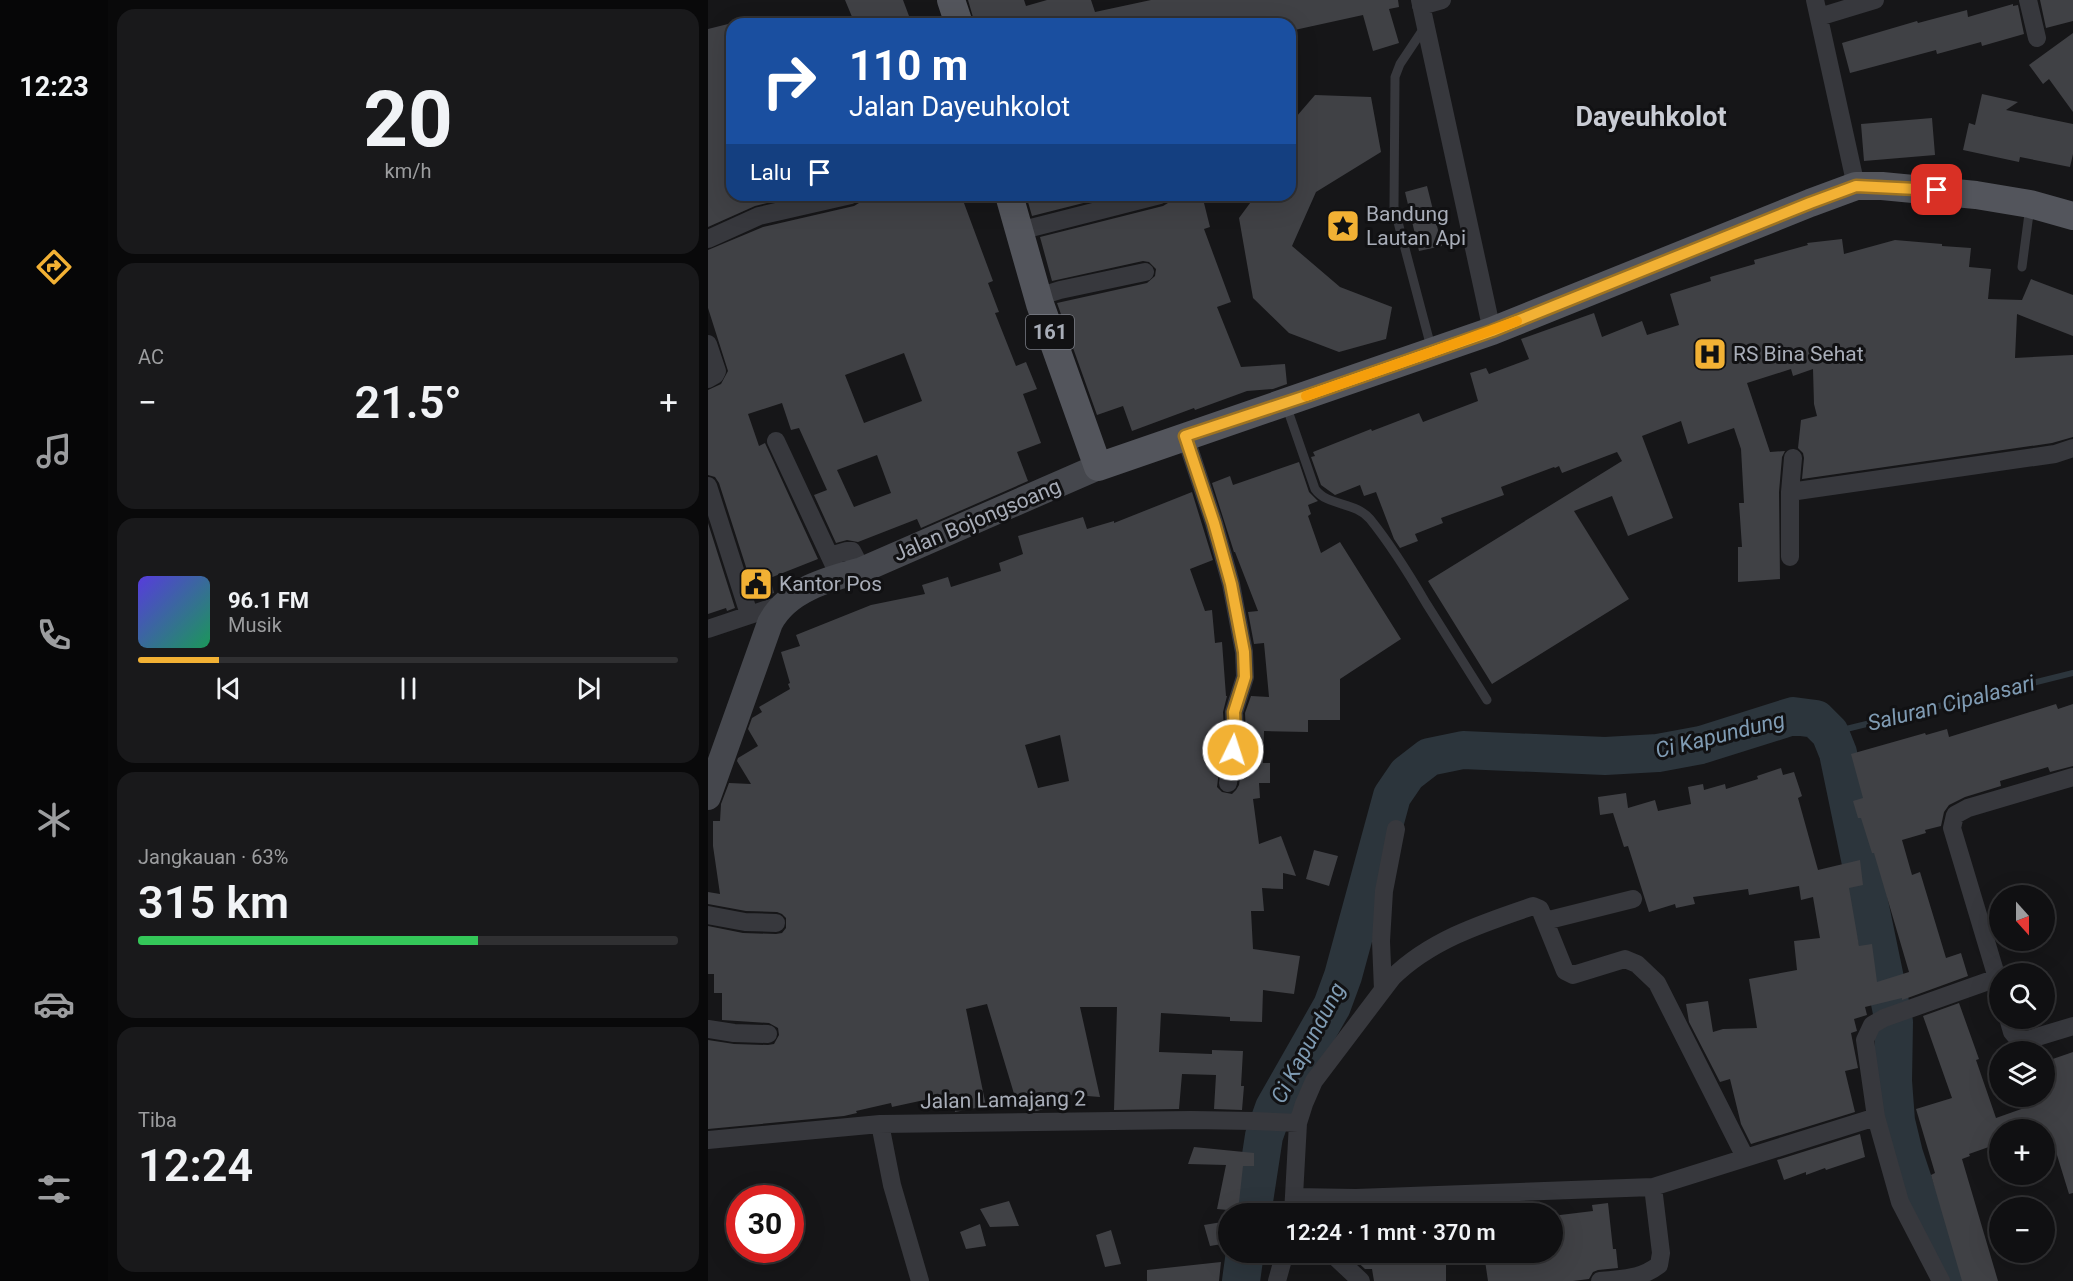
<!DOCTYPE html>
<html lang="id">
<meta charset="utf-8">
<style>
:root{--surface:#101012;--page:#19191b;--text:#f1f3f6;--muted:#9c9d9f;--line:#303032;--accent:#f2b134}
body{margin:0;font-family:Roboto,sans-serif;background:var(--page);color:var(--text);height:100vh;display:flex;flex-direction:column;font-size:22px;white-space:nowrap}
*{box-sizing:border-box;margin:0}
p{font-size:20px;color:var(--muted)}
.icon{flex:none;width:33px;height:33px;fill:none;stroke:currentColor;stroke-width:2;stroke-linecap:round;stroke-linejoin:round}
.map{position:relative;flex:1;overflow:hidden}
.side{display:flex;flex-direction:column;gap:9px;padding:9px;background:#09090a;width:600px}
.side>*{flex:none}
.guide{position:absolute;left:18px;top:18px;width:570px;height:183px;border-radius:18px;box-shadow:0 6px 24px #0002,0 0 0 2px var(--line);background:#1a4fa0;color:#fff;overflow:hidden}
.needle{width:39px;rotate:159deg}
.buttons{position:absolute;left:1281px;top:885px;display:grid;gap:12px}
.buttons a{display:grid;place-items:center;width:66px;height:66px;border-radius:50%;background:var(--surface);box-shadow:0 6px 24px #0002,0 0 0 2px var(--line);font-size:30px}
.speed{position:absolute;left:18px;top:1185px;display:flex;gap:12px;font-size:30px;font-weight:700;text-align:center}
.speed>*{display:grid;place-content:center;width:78px;height:78px;border-radius:50%;background:var(--surface);box-shadow:0 6px 24px #0002,0 0 0 2px var(--line);line-height:1}
.speed .limit{border:9px solid #d22;background:#fff;color:#111}
.pin{position:absolute;display:grid;place-items:center;width:51px;height:51px;color:#fff;margin:-26px;border-radius:12px;box-shadow:0 3px 9px #0006}
.me{position:absolute;width:66px;margin:-33px;rotate:4deg;stroke-linejoin:round;filter:drop-shadow(0 0 4px #0008)}
.turn{display:flex;align-items:center;gap:21px;height:126px;padding:0 24px;font-size:27px}
.turn .icon{width:78px;height:78px;stroke-width:2.5}
.turn b{display:block;font-size:42px;line-height:51px}
.then{display:flex;align-items:center;height:57px;padding:0 24px;background:#0003;gap:12px;font-size:22px}
.big{font-size:45px;font-weight:600;line-height:1.1}
.side .card{flex:1;display:flex;flex-direction:column;justify-content:center;gap:9px;min-width:0;padding:0 21px;border-radius:18px;background:var(--page)}
.side .dial{align-items:center;gap:0}
.dial b{font-size:78px;line-height:1}
.song{display:flex;align-items:center;gap:18px}
.cover{width:72px;height:72px;border-radius:9px;background:linear-gradient(135deg,hsl(250 70% 55%),hsl(150 70% 35%))}
.played{height:6px;border-radius:3px;background:linear-gradient(90deg,var(--accent) 15%,var(--line) 15%)}
.keys{display:flex;justify-content:space-around;direction:ltr}
.heat{display:flex;justify-content:space-between;align-items:center;font-size:33px;direction:ltr}
.charge{height:9px;border-radius:4px;background:linear-gradient(90deg,#34c759 63%,var(--line) 0)}
.trip{position:absolute;left:510px;top:1203px;width:345px;height:60px;border-radius:30px;background:var(--surface);box-shadow:0 6px 24px #0002,0 0 0 2px var(--line);font-weight:600;line-height:60px;text-align:center}
main{display:flex;flex:1;min-height:0}
.menu{display:flex;flex-direction:column;width:108px;justify-content:space-around;align-items:center;background:#060607;color:var(--muted)}
.menu .icon{width:42px;height:42px}
.menu .on{color:var(--accent)}
.menu b{font-size:27px;color:var(--text)}
.map>svg:first-child{display:block}
.lines{fill:none;stroke-linecap:round;stroke-linejoin:round}
.stream{stroke:#2c353c;stroke-width:6}
.river{stroke:#2c353c;stroke-width:38}
.building{fill:#404145;fill-rule:evenodd}
.service{stroke:#37383d;stroke-width:9}
.minor{stroke:#37383d;stroke-width:18}
.secondary{stroke:#45474d;stroke-width:26}
.primary{stroke:#53555c;stroke-width:28}
.route-casing{stroke:#9d7322;stroke-width:15}
.route{stroke:#f2b134;stroke-width:10}
.slow{stroke:#f59e0b;stroke-width:10}
.labels{text-anchor:middle;dominant-baseline:central;stroke-width:6;stroke-linejoin:round;paint-order:stroke}
.shield{fill:#111113;stroke:#7b7e86;stroke-width:1.5}
.shield-label{font-size:20px;font-weight:bold;fill:#a8adb8}
.poi-label{font-size:21px;fill:#a8adb8;stroke:#111113;text-anchor:start}
.street-label{font-size:21px;fill:#a8adb8;stroke:#111113}
.water-label{font-size:22px;font-style:italic;fill:#7f9bb3;stroke:#111113}
.district-label{font-size:27px;font-weight:bold;fill:#c9ccd4;stroke:#111113}
</style>
<main>
<nav class="menu">
<b>12:23</b>
<svg class="icon on" aria-label="directions" viewBox="0 0 24 24"><path d="M12 3l9 9-9 9-9-9zM9 14v-3h6M13 9l2 2-2 2"/></svg>
<svg class="icon" aria-label="music" viewBox="0 0 24 24"><path d="M9 18V5l10-2v13"/><circle cx="6" cy="18" r="3"/><circle cx="16" cy="16" r="3"/></svg>
<svg class="icon" aria-label="phone" viewBox="0 0 24 24"><path d="M5 4h4l2 5-3 2q2 4 5 5l2-3 5 2v4C11 20 4 13 5 4z"/></svg>
<svg class="icon" aria-label="climate" viewBox="0 0 24 24"><path d="M12 3v18M4 7l16 10M4 17L20 7"/></svg>
<svg class="icon" aria-label="car" viewBox="0 0 24 24"><path d="M5 17H2v-5l4-1 3-4h7l3 4 3 1v5h-3M9 17h6M6 11h13"/><circle cx="7" cy="17" r="2"/><circle cx="17" cy="17" r="2"/></svg>
<svg class="icon" aria-label="filters" viewBox="0 0 24 24"><path d="M4 7h16M4 17h16"/><circle cx="9" cy="7" r="2"/><circle cx="15" cy="17" r="2"/></svg>
</nav>
<section class="side">
<div class="card dial"><b>20</b><p>km/h</p></div>
<div class="card"><p>AC</p>
<div class="heat"><a>−</a><b class="big">21.5°</b><a>+</a></div>
</div>
<div class="card">
<div class="song"><i class="cover"></i><div><b>96.1 FM</b><p>Musik</p></div></div>
<div class="played"></div>
<div class="keys"><svg class="icon" aria-label="previous" viewBox="0 0 24 24"><path d="M18 5L8 12l10 7zM5 5v14"/></svg><svg class="icon" aria-label="pause" viewBox="0 0 24 24"><path d="M8 5v14M16 5v14"/></svg><svg class="icon" aria-label="next" viewBox="0 0 24 24"><path d="M6 5l10 7-10 7zM19 5v14"/></svg></div>
</div>
<div class="card"><p>Jangkauan · 63%</p><b class="big">315 km</b><div class="charge"></div></div>
<div class="card"><p>Tiba</p><b class="big">12:24</b></div>
</section>
<div class="map">
<svg width="1365" height="1281" viewBox="0 0 1365 1281">
<rect width="100%" height="100%" fill="#161618"/>
<g class="lines">
<path class="stream" d="M1122,733L1365,673"/>
<path class="river" d="M544,1214L556,1136L566,1108L624,1006L635,976L684,796L699,774L721,757L755,750L897,756L950,753L993,745L1085,716L1108,719L1122,733L1130,753L1186,1022L1185,1081L1188,1121L1196,1154L1217,1217L1250,1281
M533,1281L537,1252"/>
</g>
<path class="building" d="M137,0H195L204,24H147Z
M260,0H316L318,6L339,0H383L387,12L443,0H690L691,7L681,9L691,43L665,51L655,15L582,31V24H267Z
M1332,0H1365V21L1338,28Z
M1305,4V6L1310,5L1316,34L1274,46L1273,42L1229,54L1228,50L1142,73L1134,43L1209,21L1210,23L1259,10L1260,17Z
M24,23V195H92L47,206L0,227V29Z
M1365,33V112L1341,79L1335,84L1321,65Z
M1274,94L1310,102L1298,110L1365,124V154L1362,167L1312,157L1311,162L1255,150L1261,123L1267,125Z
M607,95L663,97L673,152L608,192L584,246L632,287L684,307L678,339L631,352L581,333L545,298L531,218L548,195H582V124Z
M1224,118L1227,155L1156,161L1153,124Z
M719,186L734,246L711,251L697,192Z
M154,195H253L285,281L280,283L291,312L287,313L308,366L318,362L329,389L315,394L333,443L309,452L320,481L213,528L209,519L150,542L139,540L128,543L106,495L119,490L91,428L83,430L74,403L40,414L51,446L57,443L110,559L62,578L66,593L48,598L11,483L7,477L0,475V390L13,384L20,371L0,308V250L55,227L146,206L151,203ZM196,353L214,401L156,423L137,375ZM169,455L183,493L146,507L129,470Z
M318,195H407L324,216Z
M463,195H494L502,227L496,229L523,302L509,307L533,367L577,364L579,384L565,389L539,391L487,410L486,408L424,431L415,406L389,415L349,303L439,283L447,276L448,269L441,262L435,261L344,281L332,237L455,206L460,203Z
M1134,239L1136,254L1187,240L1234,244V246L1263,248L1261,267L1283,269L1280,299L1314,300L1323,279L1365,295V336L1309,314L1307,358L1365,355V437L1344,443L1094,479L1096,458L1095,453L1090,448L1093,420L1109,416L1106,404L1105,369L1085,376L1083,369L1039,383L1062,452L1077,451L1074,457L1071,492L1072,579L1030,582V547H1034L1031,503H1036L1033,449L1026,428L980,444L973,421L934,436L965,518L920,536L904,496L866,511L921,599L784,684L720,581L914,461L909,452L854,473L851,466L847,468L846,467L793,487L796,495L733,518L735,523L707,534L710,541L692,548L686,539L668,492L656,496L652,485L627,495L613,485L603,457L607,456L605,452L663,429L664,431L711,413L715,422L770,401L762,373L778,368L781,374L821,359L813,339L886,313L894,337L934,321L939,335L971,325L962,294L1003,281L1002,277L1047,264L1046,260L1100,245L1099,243Z
M591,462L601,492L610,501L600,505L603,514L600,516L613,553L632,542L693,639L632,679V720H600V732L556,731L555,763H562V783H551L552,798L545,799L551,844L573,836L588,876L575,873V889L554,888L556,911H543L545,949L592,956L586,994L555,990L554,1022L522,1021V1017L453,1013L451,1052L504,1054V1050L535,1051L533,1086H536L534,1110L506,1109L508,1075L474,1074L471,1109L406,1110L409,1007H372L392,1097L341,1093L345,1106L329,1111H319L314,1095L307,1097L279,1004L258,1009L278,1106L247,1112L244,1094L184,1107L183,1103L148,1111L149,1113L136,1116L0,1129V1040L26,1044L60,1045L66,1044L71,1035L70,1028L61,1023L14,1020V993H6V974H0V926L35,933L68,934L74,933L78,928V918L74,914L69,912L38,911L0,904V892L12,894L5,846V821H12L13,804L21,783L43,784L29,761L30,758L50,746L40,729L44,718L54,712L51,707L82,689L80,684L82,683L73,652L92,646L88,635L163,605L217,594L214,585L240,577L243,587L293,571L291,563L315,554L310,536L375,517L379,529L406,521V523L484,492L505,560L482,569L497,611L504,610L507,643L514,642L518,696H519L515,712L516,732L509,787L514,792L524,794L528,790L531,785L538,735L537,713L543,696L561,697L556,643L546,644L540,612L550,611L527,552H526L504,483L522,476L525,485ZM352,735L361,781L330,788L317,745Z
M0,523L27,608L19,611L18,608L0,614Z
M1348,704L1350,709L1365,704V766L1342,772L1340,767L1292,781L1293,786L1257,797L1241,805L1236,812L1233,826L1217,830L1218,833L1194,840L1204,875L1212,872L1238,958L1253,953L1260,976L1194,1000V998L1157,1007L1159,1015L1146,1019L1149,1031L1143,1033L1150,1068L1137,1071L1147,1112L1043,1144L1033,1124L1022,1079L1012,1082L981,1022L978,1004L1000,1001L1005,1032L1015,1029L1049,1028L1041,979L1089,970L1086,941L1112,938L1105,897L1093,900L1091,886L1041,895L1040,889L985,897L987,904L968,908L967,904L941,912L920,846L916,847L905,813L892,815L890,797L918,793L920,808L947,800L950,811L983,804L980,787L995,784L996,790L1017,784L1018,789L1050,779L1049,776L1073,768L1075,775L1086,772L1094,796L1090,798L1110,870L1152,860L1155,885L1141,888L1151,946L1164,944L1169,982L1201,972L1166,853H1164L1153,818H1150L1145,801L1155,798L1143,754L1217,733L1218,735L1239,729L1241,737Z
M606,850L630,856L621,886L598,879Z
M1251,1003L1271,1059L1268,1060L1288,1118L1330,1103L1328,1096H1336V1062L1365,1052V1193L1361,1194L1345,1142L1336,1145V1130H1292V1143L1261,1154L1262,1156L1254,1159L1290,1281H1254L1223,1175L1227,1173L1208,1109L1244,1098L1215,1016Z
M1152,1134L1157,1157L1118,1170L1117,1168L1098,1175V1172L1076,1180L1069,1160Z
M486,1147L546,1153V1166H535L530,1211L509,1209L518,1165L480,1164Z
M301,1201L311,1226L282,1227L272,1209Z
M900,1203L905,1249H908L910,1268L890,1270L885,1272L881,1279L865,1281H780L776,1254L844,1252V1216L885,1211L884,1205Z
M520,1221V1243L502,1246L496,1225Z
M272,1224L278,1246L258,1249L252,1232Z
M403,1230L413,1264L397,1267L388,1235Z
M643,1252H738V1281H666L664,1269H657L643,1256Z
M513,1262L511,1281H439V1270Z"/>
<g class="lines">
<path class="service" d="M716,28L692,64L687,77L686,207L723,347
M1314,267L1322,206
M578,405L607,489C620,507 647,501 662,519C683,545 701,574 718,603C738,635 759,668 779,700"/>
<path class="minor" d="M712,0L784,331
M1107,0L1148,186
M1320,0L1329,38
M713,6L734,0
M1111,17L1167,0
M311,231L452,195
M0,239L51,216L143,195
M330,297L352,290L437,272
M0,344L9,371L7,375L0,379
M477,436L506,523L523,584L536,652L537,677L526,712L527,733L520,783
M68,441L131,576
M0,486L41,614
M1082,492L1347,454L1365,448
M122,556L139,551H144L154,570
M1082,557V492L1085,458
M0,629L75,604
M0,915L37,922L68,923
M837,921L925,899
M1289,978L1244,828L1247,815L1260,808L1365,777
M675,990L673,941L676,891L688,829
M1300,1018L1304,1032L1310,1039L1319,1040L1365,1026
M0,1029L26,1033L60,1034
M172,1124L184,1185L212,1281
M0,1140L172,1124L483,1120L546,1121L590,1123
M586,1197L648,1198L945,1187L1168,1117
M585,1214L590,1123L596,1104L606,1081L684,978C722,940 775,923 825,906L832,909L857,971L865,975L917,959L929,964L949,983L1037,1157
M622,1252L653,1281
M569,1281L577,1252
M892,1281C916,1278 931,1280 951,1265L953,1253L945,1187
M1233,1281L1192,1202L1168,1117L1157,1040L1164,1025L1176,1018L1289,978L1292,988"/>
<path class="secondary" d="M0,797L62,623C79,590 120,579 154,570L390,467"/>
<path class="primary" d="M243,0L251,24
M301,195L332,304L390,467L784,331L1102,203L1148,186H1174L1268,195L1322,204L1365,216"/>
</g>
<g class="lines">
<g class="route-casing">
<path id="route" d="M525,750L527,733L526,712L537,677L536,652L523,584L506,523L477,436L598,396L784,331L1102,203L1148,186L1229,190"/>
</g>
<use href="#route" class="route"/>
<path class="slow" d="M598,396L724,352L809,321"/>
</g>
<defs>
<g id="sight-square" transform="scale(1.725)"><rect x="-9" y="-9" width="18" height="18" rx="4" fill="#f2b134" stroke="#111113"/><path d="M0-6L1.8-2.2L6-1.7L2.9 1.2L3.7 5.4L0 3.3L-3.7 5.4L-2.9 1.2L-6-1.7L-1.8-2.2Z" fill="#111"/></g>
<g id="hospital-square" transform="scale(1.725)"><rect x="-9" y="-9" width="18" height="18" rx="4" fill="#f2b134" stroke="#111113"/><path d="M-5-5h3v3.5h4V-5h3V5h-3V1.5h-4V5h-3Z" fill="#111"/></g>
<g id="civic-square" transform="scale(1.725)"><rect x="-9" y="-9" width="18" height="18" rx="4" fill="#f2b134" stroke="#111113"/><path d="M-.6-6.5H3V-4.5H.6V-3L4-1V1h2V6H-6V1h2V-1L-.6-3ZM-1.2 2.5V6h2.4V2.5Z" fill="#111"/></g>
</defs>
<g fill-rule="evenodd">
<use href="#sight-square" x="635" y="226"/>
<use href="#hospital-square" x="1002" y="354"/>
<use href="#civic-square" x="48" y="584"/>
</g>
<g class="labels">
<rect class="shield" x="318" y="315" width="48" height="34" rx="4.5"/>
<g class="shield-label">
<text x="342" y="332">161</text>
</g>
<g class="poi-label">
<text x="658" y="214">Bandung<tspan x="658" dy="24">Lautan Api</tspan></text>
<text x="1025" y="354">RS Bina Sehat</text>
<text x="71" y="584">Kantor Pos</text>
</g>
<g class="street-label">
<text transform="translate(269 520) rotate(-23)">Jalan Bojongsoang</text>
<text transform="translate(295 1100) rotate(-1)">Jalan Lamajang 2</text>
</g>
<g class="water-label">
<text transform="translate(1243 703) rotate(-14)">Saluran Cipalasari</text>
<text transform="translate(1012 735) rotate(-14)">Ci Kapundung</text>
<text transform="translate(600 1043) rotate(-62)">Ci Kapundung</text>
</g>
<g class="district-label">
<text x="943" y="117">Dayeuhkolot</text>
</g>
</g>
</svg>
<div class="buttons">
<a><svg class="needle" viewBox="-14 -14 28 28"><path d="M0-13l5 13h-10z" fill="#e53935"/><path d="M0 13l5-13h-10z" fill="#9c9d9f"/></svg></a>
<a><svg class="icon" aria-label="search" viewBox="0 0 24 24"><circle cx="10" cy="10" r="6"/><path d="M15 15l6 6"/></svg></a>
<a><svg class="icon" aria-label="layers" viewBox="0 0 24 24"><path d="M12 4l9 5-9 5-9-5zM3 14l9 5 9-5"/></svg></a>
<a>+</a>
<a>−</a>
</div>
<div class="speed"><div class="limit">30</div></div>
<div class="pin" style="left:1229px;top:190px;background:#d93025"><svg class="icon" aria-label="arrive" viewBox="0 0 24 24"><path d="M6 21V4h12l-3 4 3 4H6"/></svg></div>
<svg class="me" style="left:525px;top:750px" viewBox="-20 -20 40 40"><circle r="17" fill="#f2b134" stroke="#fff" stroke-width="3"/><path d="M0-11L8 9 0 5-8 9z" fill="#fff"/></svg>
<div class="trip">12:24 · 1 mnt · 370 m</div>
<div class="guide">
<div class="turn"><svg class="icon" aria-label="right" viewBox="0 0 24 24"><path d="M7 20v-9h11M14 6l5 5-5 5"/></svg><div><b>110 m</b>Jalan Dayeuhkolot</div></div>
<div class="then">Lalu<svg class="icon" aria-label="arrive" viewBox="0 0 24 24"><path d="M6 21V4h12l-3 4 3 4H6"/></svg></div>
</div>
</div>
</main>
